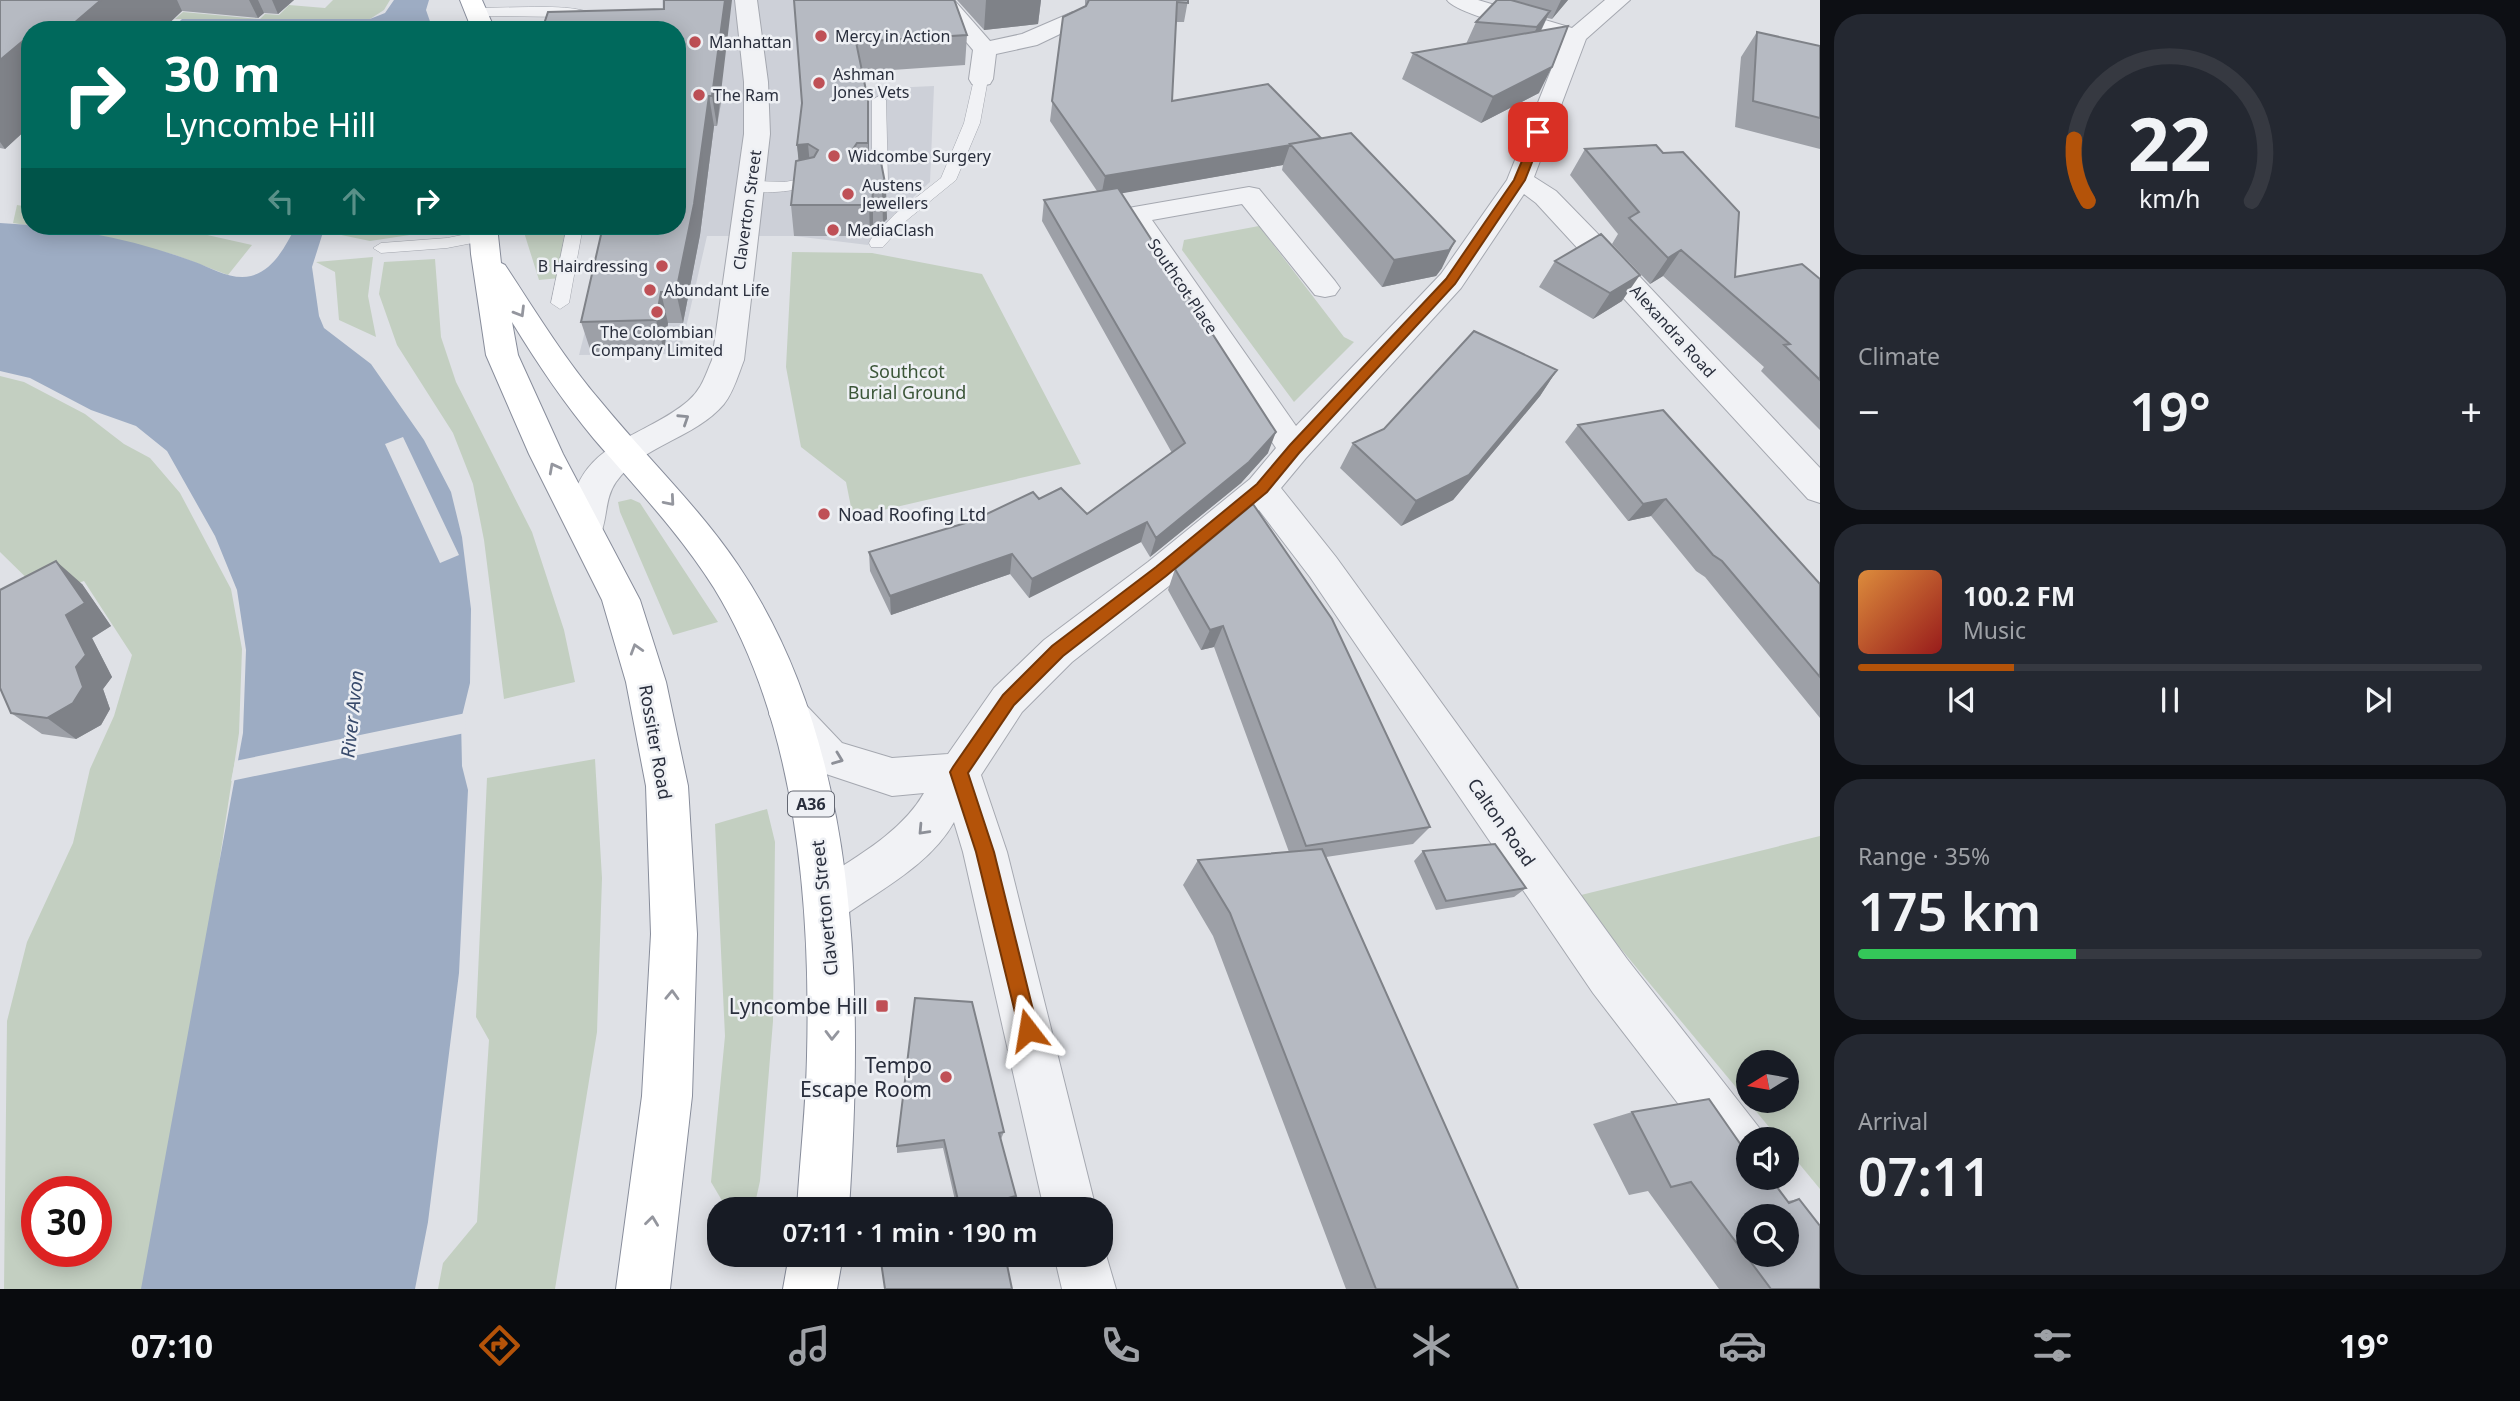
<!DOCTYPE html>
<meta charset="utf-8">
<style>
:root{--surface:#171b24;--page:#242831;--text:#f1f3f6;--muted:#9ea1a6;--line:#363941;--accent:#b45309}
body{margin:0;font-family:"Noto Sans",sans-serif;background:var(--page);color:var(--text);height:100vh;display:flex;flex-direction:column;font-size:26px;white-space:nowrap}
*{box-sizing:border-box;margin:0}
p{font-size:23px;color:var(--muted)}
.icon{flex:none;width:38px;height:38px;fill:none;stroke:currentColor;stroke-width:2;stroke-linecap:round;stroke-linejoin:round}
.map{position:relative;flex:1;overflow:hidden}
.sheet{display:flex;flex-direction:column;gap:14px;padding:14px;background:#0d0f14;width:700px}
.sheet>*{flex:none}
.guide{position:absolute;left:21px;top:21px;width:665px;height:214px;border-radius:28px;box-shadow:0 4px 18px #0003;background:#00695c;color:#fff;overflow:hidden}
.needle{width:46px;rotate:259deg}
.tools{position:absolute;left:1736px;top:1050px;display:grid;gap:14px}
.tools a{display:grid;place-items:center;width:63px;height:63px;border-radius:50%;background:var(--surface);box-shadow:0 4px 18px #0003;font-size:35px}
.speed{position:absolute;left:21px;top:1176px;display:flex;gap:14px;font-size:35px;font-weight:700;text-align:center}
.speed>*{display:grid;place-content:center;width:91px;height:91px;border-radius:50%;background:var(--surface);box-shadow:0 4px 18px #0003;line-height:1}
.speed .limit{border:10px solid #d22;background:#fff;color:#111}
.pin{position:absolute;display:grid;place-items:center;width:60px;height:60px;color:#fff;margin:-30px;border-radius:14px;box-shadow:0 4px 10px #0006}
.me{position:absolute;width:77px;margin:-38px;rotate:346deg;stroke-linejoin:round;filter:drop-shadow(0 0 5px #0008)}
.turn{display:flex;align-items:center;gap:24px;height:147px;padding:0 28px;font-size:32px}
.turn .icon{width:91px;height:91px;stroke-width:2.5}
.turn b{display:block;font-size:49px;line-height:60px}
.lanes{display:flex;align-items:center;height:66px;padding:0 28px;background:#0003;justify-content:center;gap:35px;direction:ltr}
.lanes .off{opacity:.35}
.big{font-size:52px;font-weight:600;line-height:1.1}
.sheet .card{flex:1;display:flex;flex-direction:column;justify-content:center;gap:10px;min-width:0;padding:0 24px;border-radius:28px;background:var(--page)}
.sheet .dial{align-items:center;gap:0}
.dial svg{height:182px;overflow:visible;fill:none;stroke:var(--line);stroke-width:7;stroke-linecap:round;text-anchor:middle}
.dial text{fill:var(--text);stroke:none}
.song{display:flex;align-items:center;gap:21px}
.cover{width:84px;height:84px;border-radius:10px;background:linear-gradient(135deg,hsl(30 70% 55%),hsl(0 70% 35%))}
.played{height:7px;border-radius:4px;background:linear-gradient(90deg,var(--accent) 25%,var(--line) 25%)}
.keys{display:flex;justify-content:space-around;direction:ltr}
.heat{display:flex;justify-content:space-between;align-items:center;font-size:38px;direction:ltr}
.charge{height:10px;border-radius:5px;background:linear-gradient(90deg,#34c759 35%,var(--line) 0)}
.trip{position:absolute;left:707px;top:1197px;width:406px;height:70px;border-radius:28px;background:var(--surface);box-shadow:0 4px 18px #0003;font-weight:600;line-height:70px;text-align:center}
.tab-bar{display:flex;height:112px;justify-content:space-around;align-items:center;background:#090b0e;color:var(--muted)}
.tab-bar .icon{width:49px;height:49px}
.tab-bar .current{color:var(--accent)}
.tab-bar b{font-size:32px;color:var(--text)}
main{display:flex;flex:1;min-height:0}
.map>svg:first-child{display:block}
.built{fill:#cdd0d8}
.green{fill:#c3cfc1;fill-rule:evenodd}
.water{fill:#9dacc3}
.pier{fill:#dfe1e6}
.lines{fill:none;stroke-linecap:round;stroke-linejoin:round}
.service-casing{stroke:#a5a8b0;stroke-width:1}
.minor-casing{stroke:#a5a8b0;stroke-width:2}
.tertiary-casing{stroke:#a5a8b0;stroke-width:2}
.trunk-casing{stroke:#888d9b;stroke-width:2}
.service{fill:#f1f2f5;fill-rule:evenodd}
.minor{fill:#f1f2f5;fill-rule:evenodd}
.tertiary{fill:#f1f2f5;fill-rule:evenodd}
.trunk{fill:#fff;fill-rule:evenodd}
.wall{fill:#9da0a7}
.shaded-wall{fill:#7f8288}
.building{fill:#b6bac2;stroke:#7f8288;stroke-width:2;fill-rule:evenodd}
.oneway{stroke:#94969e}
.oneway2{stroke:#8d9098}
.route{fill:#b45309;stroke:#753606;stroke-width:2}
.poi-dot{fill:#bf5056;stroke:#eef0f4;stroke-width:2.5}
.labels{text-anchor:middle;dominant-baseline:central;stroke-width:5;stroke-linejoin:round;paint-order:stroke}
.far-poi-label{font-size:16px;fill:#292e3c;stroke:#eef0f4;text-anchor:start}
.far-street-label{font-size:16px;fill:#292e3c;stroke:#eef0f4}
.shield{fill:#eef0f4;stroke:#646873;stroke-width:2}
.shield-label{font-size:16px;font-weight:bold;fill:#292e3c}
.park-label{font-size:18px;fill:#3b5638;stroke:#eef0f4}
.poi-label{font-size:18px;fill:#292e3c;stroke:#eef0f4;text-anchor:start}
.street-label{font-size:18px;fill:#292e3c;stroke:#eef0f4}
.water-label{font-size:19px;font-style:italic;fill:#384a6b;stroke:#eef0f4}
.near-poi-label{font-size:21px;fill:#292e3c;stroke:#eef0f4;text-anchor:end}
</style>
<main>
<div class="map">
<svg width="1820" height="1289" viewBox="0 0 1820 1289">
<rect width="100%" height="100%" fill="#dfe1e6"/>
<path class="built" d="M662,0H849L847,90L934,86L930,182L898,211L868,245L794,236H707L680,354L579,355L612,226H677V30H663Z"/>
<path class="green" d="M333,0H390L384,10L370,19H175L183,12L260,19L265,14L279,15L289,5L325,8Z
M17,205L30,207V226H167L252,245L228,275L175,255L111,238L13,223Z
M325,226H443V230L370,241L322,231Z
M522,226H565L560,278L539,280Z
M1259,226L1344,337L1354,342L1294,402L1182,250L1184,240Z
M792,252L872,253L982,274L1081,464L853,517L846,482L801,447L786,367Z
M373,257L368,296L376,337L339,320L335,272L316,262Z
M435,259L441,337L456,382L532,532L564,630L575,682L504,699L484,540L473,484L453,433L397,345L379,294L384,262Z
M0,376L24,382L85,414L124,444L150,458L180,493L231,589L242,649L239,733L154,1289H4L7,1021L27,942L73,843L90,769L114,716L132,655L84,581L44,595L0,552ZM37,1192H96V1251H37Z
M631,499L640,503L718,622L673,635L620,512L618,502Z
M595,759L602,878L597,1032L555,1289H438L443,1263L477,1222L489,1040L476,1017L487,778Z
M767,809L775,842L773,1021L760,1181L754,1208L733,1209L724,1204L711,1182L725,1036L715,824Z
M1820,836V1189L1787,1149V1139H1779L1577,896ZM1748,1062H1787V1101H1748Z"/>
<path class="water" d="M394,0H429L426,10L433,30H170L182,19H370L385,13Z
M0,223C65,226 134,239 195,262C211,268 233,281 251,276C274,270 286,245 296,226H325L312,267L319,316L324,328L371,364L424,440L451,492L462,537L471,609L470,683L461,720L462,766L468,790L459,973L428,1222L415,1289H141L243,733L246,650L237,590L215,536L167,451L136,426L91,410L30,378L0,371Z"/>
<path class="pier" d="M403,437L459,555L440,563L385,444Z
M466,713L465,733L231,781L235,761Z"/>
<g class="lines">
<g class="service-casing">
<path id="service" d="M529,7C558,7 597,5 618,30C601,30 588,20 570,17L478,16L471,12L478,8Z
M981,75L988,79L980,123L956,180L907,220L883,247H871L869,243L871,239L895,214L941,178L964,123L974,79Z
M879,96L886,100L888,181L886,184L876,186L868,181L872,177V100Z
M810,177L816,179L818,182L816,185C799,190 756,198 743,186L751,181L785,182Z
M567,226H583L569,303L560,309L551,303Z
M482,231L488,232L490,236L488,240L447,248L381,253L373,248L381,243L447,238Z"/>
</g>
<g class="minor-casing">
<path id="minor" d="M931,0H954L990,41L1022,34L1073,12L1081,14L1084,19L1081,24L1037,45L996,54L993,79L990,84L981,86L972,84L969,79L973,50Z
M1447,0H1478L1572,28L1605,0H1630L1586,39L1534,177L1556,191L1640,277L1820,468V503L1808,499L1536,203L1524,194L1461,288L1306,458L1281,488L1336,557L1627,959L1768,1139H1748L1750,1178L1730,1171L1593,993L1310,577L1259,510L1174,582L1072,662L1022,712L981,775L1007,852L1096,1209H1044L963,852L954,822C931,864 880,890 842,917L826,924L810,917L804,902L810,887C850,860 900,835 924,793L892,796L814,770L775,726L769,714L775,702L789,697L803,702L842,743L892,758L948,754L994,688L1044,640L1148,562L1250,479L1276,448L1120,215L1124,209L1134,207L1249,187L1259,189L1335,281L1340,288L1335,295L1325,297L1315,295L1242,204L1152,220L1296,426L1441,274L1507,180L1563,40C1541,34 1457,15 1447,0Z
M1101,1238L1116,1289H1062L1054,1255H1101Z"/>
</g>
<g class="tertiary-casing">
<path id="tertiary" d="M735,0H757L768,82L770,134L744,360C738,375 734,391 724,404C694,439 642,445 616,482C604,499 608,520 599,538L586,542L573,538C567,527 569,519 571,507C583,441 646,437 688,401C702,389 705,376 712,360L744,134V82Z"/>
</g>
<g class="trunk-casing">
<path id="trunk" d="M460,0H482L495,30H472Z
M469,226H497L501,263L505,265C536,312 565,360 602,403C647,458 698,506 738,565C862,748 863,997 849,1209H797C800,1158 806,1107 807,1056C811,903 796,721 714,588C680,534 636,488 594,439C564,403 537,363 512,322L518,355L563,454L640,600L666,682L688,786L697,934L692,1096L670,1289H616L642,1096L651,934L646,786L626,682L602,600L529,454L486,355L471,254Z
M789,1255H843L837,1289H783Z"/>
</g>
<use href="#service" class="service"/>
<use href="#minor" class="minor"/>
<use href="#tertiary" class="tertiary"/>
<use href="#trunk" class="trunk"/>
</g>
<path class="wall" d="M0,0H294L278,14L264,13L258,18L182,11L162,30H30V126L5,149L0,148Z
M794,0L967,35L965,65L863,72L868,100L869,157H880L887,219L883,223H874L873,233L870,236H794L791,205L799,160L797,145L802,103Z
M957,0H1041L1038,24L984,30Z
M1085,0H1188L1184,22H1176L1172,101L1268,84L1442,268L1436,276L1382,287L1282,170L1283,165L1121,193L1268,453L1241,483L1150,557L1141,542L1029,598L1010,574L891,615L870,571L869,552L972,521L1039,499L1087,514L1172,453L1042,221L1044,200L1097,191L1050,121L1063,17L1085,6Z
M1497,0H1568L1552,19L1547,18L1541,31L1539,93L1481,123L1402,79L1413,53L1466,44L1476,22Z
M664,9L721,103L717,126H714L700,235L683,323H668L664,351L591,352L581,322L601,234L599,226H677Z
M1757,32L1820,46V149L1735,127L1741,57Z
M1585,149L1735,277L1820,279V430L1761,371L1764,367L1663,276L1650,284L1612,244L1618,234L1570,175Z
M1555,261L1622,301L1593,319L1539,287Z
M1557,370L1540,396L1453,500L1401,526L1340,468L1353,443Z
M1578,425L1820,584V718L1705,577L1696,571L1651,516L1628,521L1565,442Z
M1175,569L1430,827L1413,844L1326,857L1518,1289H1346L1213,936L1183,885L1198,860L1289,852L1214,647L1201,650L1168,590Z
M82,584L111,626L92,638L112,677L103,689L110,709L101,725L76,739L42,734L11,713Z
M1423,851L1526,888L1514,897L1436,910L1414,861Z
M1632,1112L1788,1201L1799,1199L1820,1289H1719L1648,1191L1629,1195L1593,1124Z
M1004,1132L1001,1139L1011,1202L984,1209H957L943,1148L897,1153V1146Z"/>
<path class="shaded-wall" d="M101,0H177L182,11L162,30H66Z
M249,0H258L264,13L258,18Z
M272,0H294L278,14Z
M725,0H732L717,126L712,96Z
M986,0H1041L1038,24L984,30Z
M1561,0H1568L1552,19Z
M1550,11L1538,36L1525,53L1537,27Z
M30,35V126L5,149L0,142V60Z
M1552,67L1539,93L1481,123L1493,97Z
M709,96L714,126L700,235L683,323L676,292Z
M868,100L869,130V174L868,143Z
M808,144L811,175L800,176L797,145Z
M1290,145L1283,165L1101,197L1105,176Z
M886,188L887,219L883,223L882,192Z
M873,192V233L870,236L869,205Z
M1455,241L1442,268L1436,276L1382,287L1394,260Z
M1681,250L1663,276L1650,284L1668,258Z
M1640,275L1622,301L1593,319L1610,293Z
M661,292L668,323L664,351L656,320Z
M1557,370L1540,396L1453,500L1401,526L1416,501Z
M1276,432L1268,453L1241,483L1150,557L1156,538Z
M1666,499L1651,516L1628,521L1643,504Z
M1147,522L1141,542L1029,598L1032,579Z
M1012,554L1010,574L891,615L890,596Z
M56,561L82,584L111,626L92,638L112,677L103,689L110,709L101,725L76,739L47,718L76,667Z
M1223,626L1214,647L1201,650L1210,630Z
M1016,1196L1011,1202L984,1209H966Z"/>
<path class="building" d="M0,0H101L66,30H30V35L0,60Z
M664,0H725L712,96H709L694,204L676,292H661L656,320L581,322L603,226H677V30H542L548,12L664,9Z
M794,0H954L955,2L967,35L856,42L868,100V143H857L853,149L866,157H880L886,188L882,192H873L872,202L869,205H791L796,161L814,157L818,150L808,144L797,145L802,103Z
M1089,0H1188V3L1177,2L1172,101L1268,84L1321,138L1290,144L1291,145L1105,176L1052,101L1063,17L1086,6Z
M1497,0H1511L1550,11L1537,27L1476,22Z
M1568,26L1552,67L1493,97L1413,53Z
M1757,32L1820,46V118L1753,101Z
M1351,133L1455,241L1449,250L1394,260L1290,144Z
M1656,145L1663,153L1683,152L1739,212L1735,277L1802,264L1820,279V380L1784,345L1790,344L1681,250L1668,258L1629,218L1639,212L1585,149Z
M1118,188L1276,432L1249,462L1156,538L1147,522L1032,579L1012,554L890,596L869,552L972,521L1033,492L1039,499L1061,488L1087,514L1185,443L1044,200Z
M1601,234L1640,275L1610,293L1555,261Z
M1474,331L1557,370L1469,475L1416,501L1353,443L1384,429Z
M1663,410L1820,584V677L1722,561L1713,555L1666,499L1643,504L1578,425Z
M1253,504L1332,619L1430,827L1306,846L1223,626L1210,630L1175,569Z
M56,561L85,603L66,615L86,655L76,667L83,687L73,703L47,718L11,713L0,688V590Z
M1495,844L1526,888L1446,901L1423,851Z
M1322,849L1518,1289H1376L1230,913L1198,860Z
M915,998L972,1002L1004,1132L999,1133L1016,1196L966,1209H960L944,1140L897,1146Z
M1709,1099L1748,1155V1178H1770L1789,1203L1799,1199L1820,1226V1289H1771L1691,1182L1671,1187L1632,1112ZM1748,1216H1787V1255H1748Z
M880,1255H1005L1012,1289H885Z"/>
<defs><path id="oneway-chevron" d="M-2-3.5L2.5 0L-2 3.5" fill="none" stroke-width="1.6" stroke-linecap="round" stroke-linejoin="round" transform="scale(1.75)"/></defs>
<g class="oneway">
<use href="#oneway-chevron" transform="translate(520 312) rotate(59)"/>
<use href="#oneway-chevron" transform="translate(554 468) rotate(-118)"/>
<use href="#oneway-chevron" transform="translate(670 501) rotate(49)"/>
<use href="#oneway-chevron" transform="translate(636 649) rotate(-107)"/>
<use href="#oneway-chevron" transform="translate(672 995) rotate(-88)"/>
<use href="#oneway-chevron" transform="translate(832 1035) rotate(91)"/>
<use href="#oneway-chevron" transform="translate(652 1221) rotate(-83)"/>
</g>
<g class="oneway2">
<use href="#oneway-chevron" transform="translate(684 419) rotate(-33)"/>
<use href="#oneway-chevron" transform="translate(838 759) rotate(21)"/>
<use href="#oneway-chevron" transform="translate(923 830) rotate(133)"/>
</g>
<path class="route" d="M1535,130L1544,132L1525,180L1455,284L1299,453L1267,492L1166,576L1063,656L1014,705L968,773L994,852L1038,1030L1035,1037L1028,1040L1021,1037L976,852L950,772L953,767L1003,695L1052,646L1156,567L1257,484L1290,445L1446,279L1514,180Z"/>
<g class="poi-dot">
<circle cx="821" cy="36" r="7"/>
<circle cx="695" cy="42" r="7"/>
<circle cx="819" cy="83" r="7"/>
<circle cx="699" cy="95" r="7"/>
<circle cx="834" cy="156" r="7"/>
<circle cx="848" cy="194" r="7"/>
<circle cx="833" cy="230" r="7"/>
<circle cx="662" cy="266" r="7"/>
<circle cx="650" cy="290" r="7"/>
<circle cx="657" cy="312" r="7"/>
<circle cx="824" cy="514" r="7"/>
<rect x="875" y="999" width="14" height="14" rx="3.5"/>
<circle cx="946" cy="1077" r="7"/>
</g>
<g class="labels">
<g class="far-poi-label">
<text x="835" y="36">Mercy in Action</text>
<text x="709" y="42">Manhattan</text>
<text x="833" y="74">Ashman<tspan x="833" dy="18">Jones Vets</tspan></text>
<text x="713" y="95">The Ram</text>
<text x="848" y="156">Widcombe Surgery</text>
<text x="862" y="185">Austens<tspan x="862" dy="18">Jewellers</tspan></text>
<text x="847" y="230">MediaClash</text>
<text x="648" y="266" text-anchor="end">B Hairdressing</text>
<text x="664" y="290">Abundant Life</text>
<text x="657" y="332" text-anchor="middle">The Colombian<tspan x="657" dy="18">Company Limited</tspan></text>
</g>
<g class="far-street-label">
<text transform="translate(747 210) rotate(-82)">Claverton Street</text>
<text transform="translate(1183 286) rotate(56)">Southcot Place</text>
<text transform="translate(1673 331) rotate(48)">Alexandra Road</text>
</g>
<rect class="shield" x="788" y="791.5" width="46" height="25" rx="5"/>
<g class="shield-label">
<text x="811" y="804">A36</text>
</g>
<g class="park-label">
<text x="907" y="371">Southcot<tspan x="907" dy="21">Burial Ground</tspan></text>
</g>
<g class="poi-label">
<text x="838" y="514">Noad Roofing Ltd</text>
</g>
<g class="street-label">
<text transform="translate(656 742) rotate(80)">Rossiter Road</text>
<text transform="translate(1502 822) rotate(55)">Calton Road</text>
<text transform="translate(824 908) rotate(-96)">Claverton Street</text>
</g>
<g class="water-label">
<text transform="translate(352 714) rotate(-84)">River Avon</text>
</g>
<g class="near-poi-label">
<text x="868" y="1006">Lyncombe Hill</text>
<text x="932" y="1065">Tempo<tspan x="932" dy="24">Escape Room</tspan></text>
</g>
</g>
</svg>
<div class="tools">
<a><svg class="needle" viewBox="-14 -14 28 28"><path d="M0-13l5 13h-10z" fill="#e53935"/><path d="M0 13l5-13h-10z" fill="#9ea1a6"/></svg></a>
<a><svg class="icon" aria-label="sound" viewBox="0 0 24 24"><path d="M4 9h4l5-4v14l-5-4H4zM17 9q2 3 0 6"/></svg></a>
<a><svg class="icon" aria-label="search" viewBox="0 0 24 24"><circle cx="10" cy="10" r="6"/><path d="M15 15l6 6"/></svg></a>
</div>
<div class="speed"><div class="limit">30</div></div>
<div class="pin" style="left:1538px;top:132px;background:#d93025"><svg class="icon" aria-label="arrive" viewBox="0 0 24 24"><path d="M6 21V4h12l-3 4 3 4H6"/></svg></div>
<svg class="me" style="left:1028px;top:1030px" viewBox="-20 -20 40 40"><path d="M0-17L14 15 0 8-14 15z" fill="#b45309" stroke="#fff" stroke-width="4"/></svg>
<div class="trip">07:11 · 1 min · 190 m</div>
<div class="guide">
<div class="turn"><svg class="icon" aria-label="right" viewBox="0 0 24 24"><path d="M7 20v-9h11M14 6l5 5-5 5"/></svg><div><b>30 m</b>Lyncombe Hill</div></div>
<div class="lanes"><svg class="icon off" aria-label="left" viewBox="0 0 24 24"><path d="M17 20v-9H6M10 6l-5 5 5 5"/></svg><svg class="icon off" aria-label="ahead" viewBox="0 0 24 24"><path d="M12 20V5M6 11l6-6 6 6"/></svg><svg class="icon" aria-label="right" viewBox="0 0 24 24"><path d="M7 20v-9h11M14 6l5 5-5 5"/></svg></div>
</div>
</div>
<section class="sheet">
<div class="card dial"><svg viewBox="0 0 100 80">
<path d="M14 69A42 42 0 1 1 86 69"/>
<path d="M14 69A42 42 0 0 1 8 42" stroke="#b45309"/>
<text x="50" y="56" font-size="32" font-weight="700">22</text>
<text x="50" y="72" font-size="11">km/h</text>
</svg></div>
<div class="card"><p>Climate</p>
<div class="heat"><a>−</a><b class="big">19°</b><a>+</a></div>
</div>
<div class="card">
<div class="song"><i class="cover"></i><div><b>100.2 FM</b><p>Music</p></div></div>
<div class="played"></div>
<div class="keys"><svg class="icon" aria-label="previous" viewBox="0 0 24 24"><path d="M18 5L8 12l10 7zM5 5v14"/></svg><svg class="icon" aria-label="pause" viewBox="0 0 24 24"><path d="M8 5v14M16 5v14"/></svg><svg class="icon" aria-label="next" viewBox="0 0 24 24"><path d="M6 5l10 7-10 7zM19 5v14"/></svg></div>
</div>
<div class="card"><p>Range · 35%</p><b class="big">175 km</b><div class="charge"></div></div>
<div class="card"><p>Arrival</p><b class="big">07:11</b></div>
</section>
</main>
<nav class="tab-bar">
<b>07:10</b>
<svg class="icon current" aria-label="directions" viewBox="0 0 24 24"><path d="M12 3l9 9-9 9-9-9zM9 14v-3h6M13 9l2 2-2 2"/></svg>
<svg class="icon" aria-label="music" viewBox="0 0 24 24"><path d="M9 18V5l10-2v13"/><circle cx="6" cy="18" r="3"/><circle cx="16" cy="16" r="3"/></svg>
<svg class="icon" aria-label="phone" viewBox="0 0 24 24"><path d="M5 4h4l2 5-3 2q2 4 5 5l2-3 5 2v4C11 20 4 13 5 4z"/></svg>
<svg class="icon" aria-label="climate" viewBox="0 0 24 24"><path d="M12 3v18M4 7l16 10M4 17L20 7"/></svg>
<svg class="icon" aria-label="car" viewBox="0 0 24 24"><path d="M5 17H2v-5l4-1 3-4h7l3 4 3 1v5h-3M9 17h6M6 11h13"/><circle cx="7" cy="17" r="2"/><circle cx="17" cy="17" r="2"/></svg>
<svg class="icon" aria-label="filters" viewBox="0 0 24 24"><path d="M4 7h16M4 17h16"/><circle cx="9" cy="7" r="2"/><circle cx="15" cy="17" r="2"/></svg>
<b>19°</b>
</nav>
